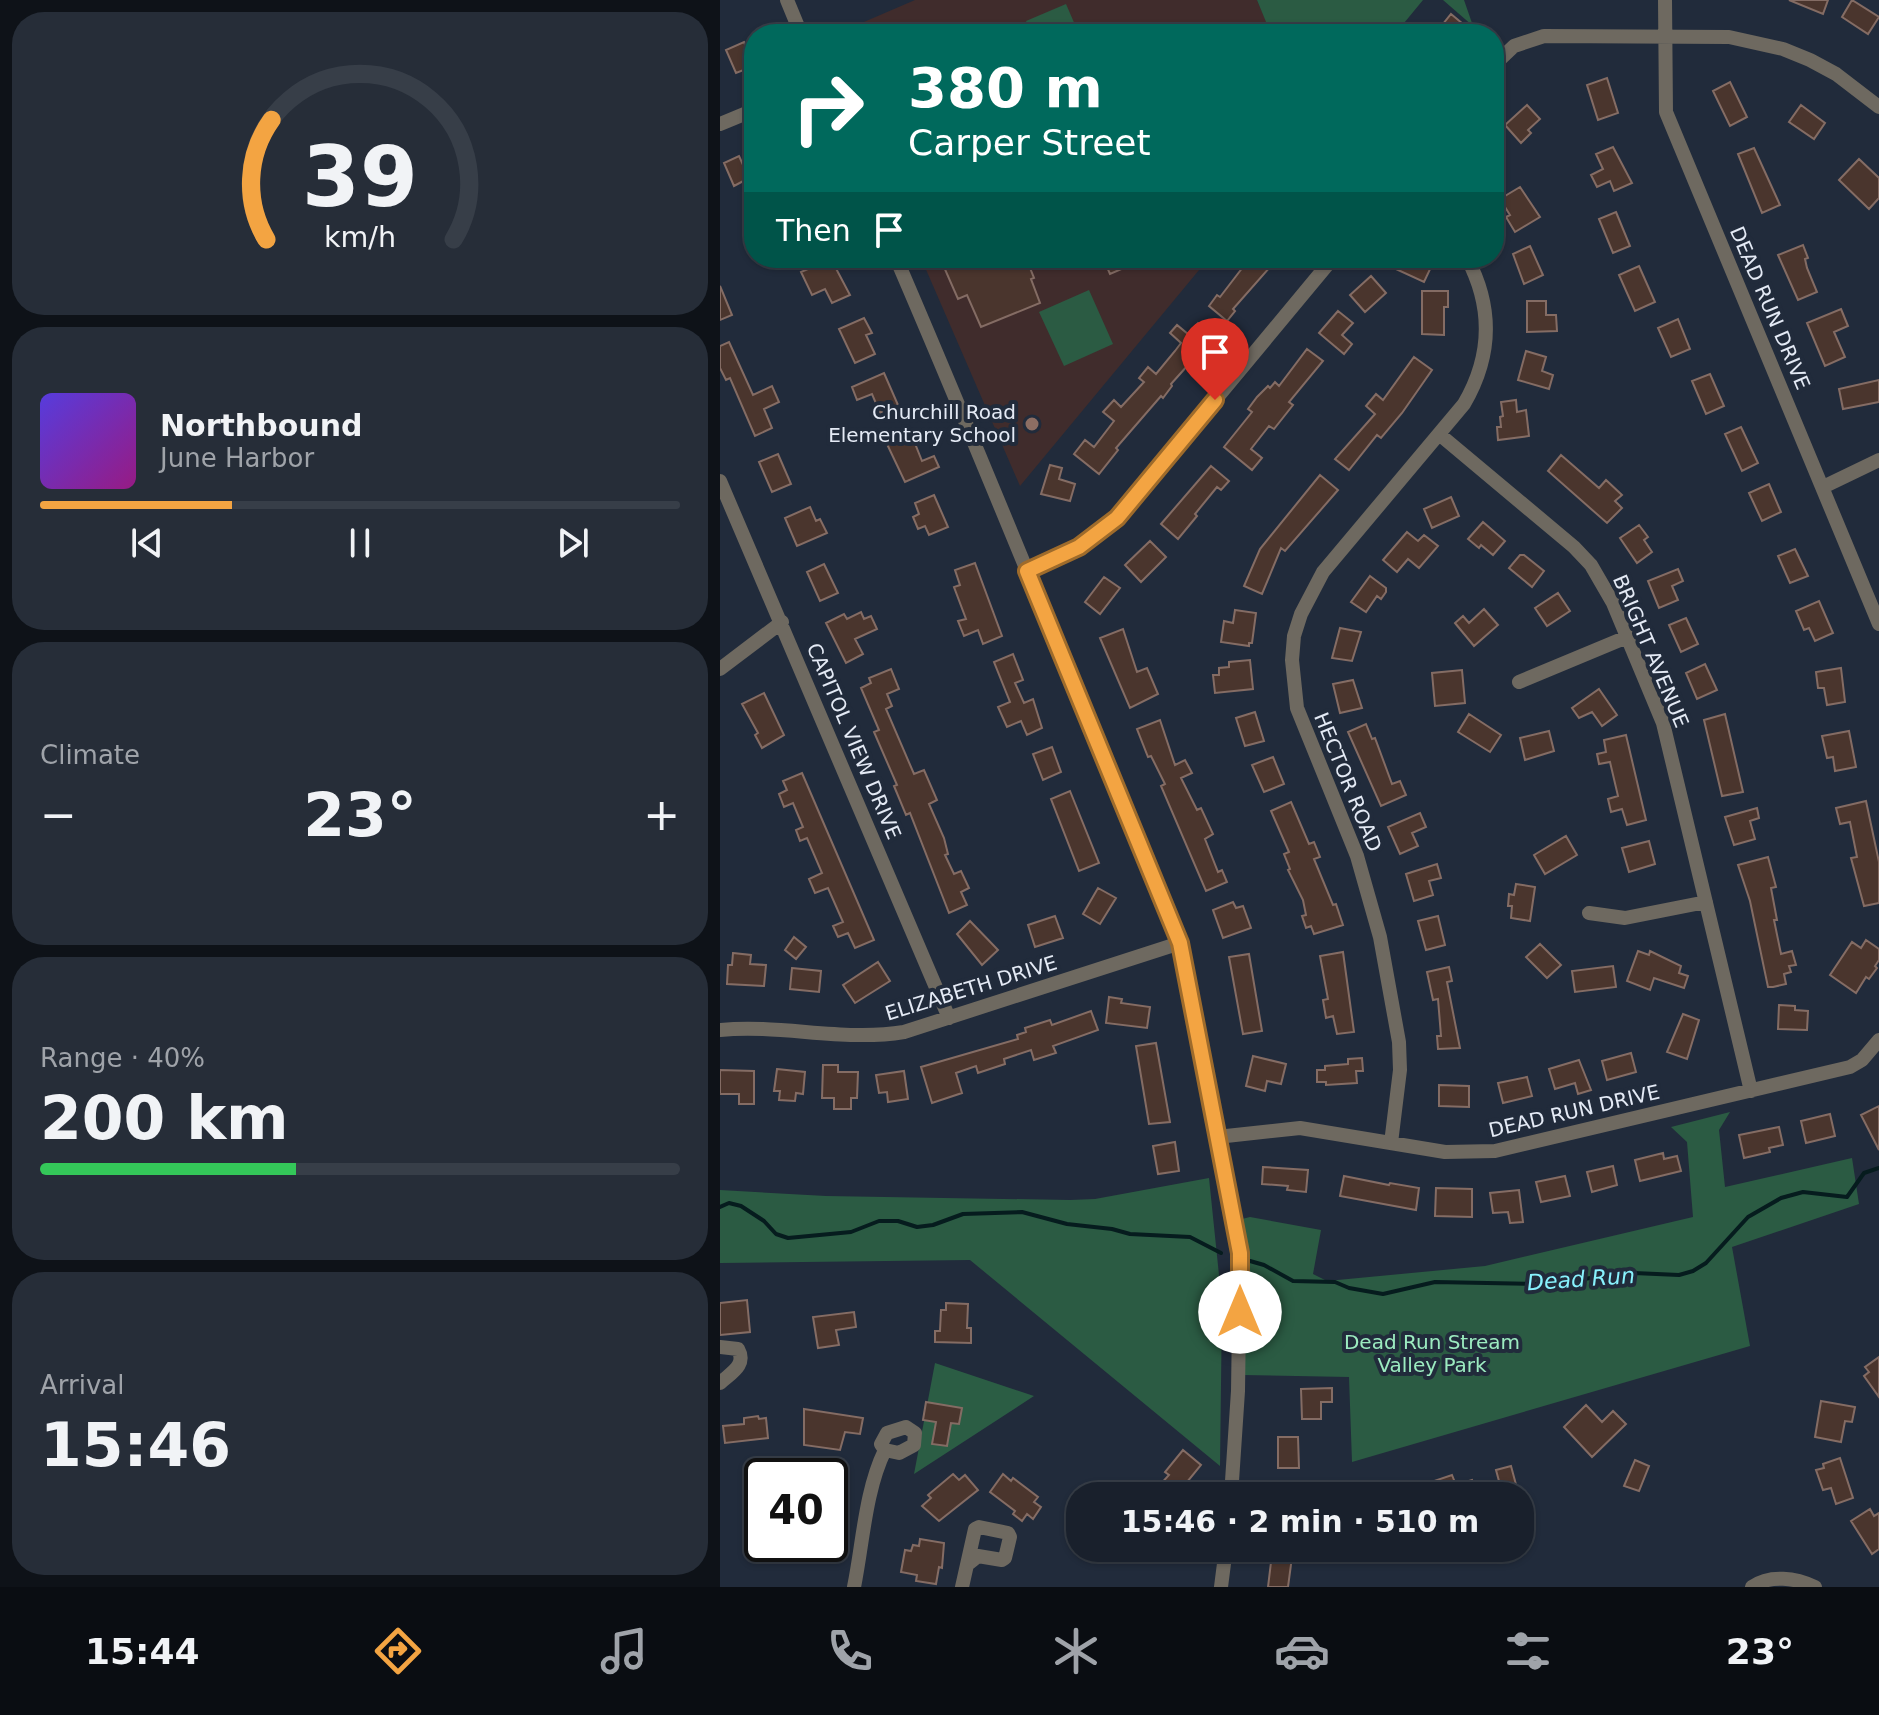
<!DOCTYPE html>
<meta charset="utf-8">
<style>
:root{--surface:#19202c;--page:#262d38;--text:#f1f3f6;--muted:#9fa3a9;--line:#373e48;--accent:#f3a442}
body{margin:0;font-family:"DejaVu Sans",sans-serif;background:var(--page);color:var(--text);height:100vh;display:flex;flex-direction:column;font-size:30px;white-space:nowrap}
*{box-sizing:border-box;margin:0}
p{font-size:26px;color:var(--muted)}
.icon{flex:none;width:44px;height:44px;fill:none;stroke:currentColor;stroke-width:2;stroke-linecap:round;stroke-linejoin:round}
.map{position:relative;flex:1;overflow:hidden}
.side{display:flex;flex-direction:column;gap:12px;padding:12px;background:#0e1218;width:720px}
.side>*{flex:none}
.guide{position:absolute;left:24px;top:24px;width:760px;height:244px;border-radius:32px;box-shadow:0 2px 6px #0004,0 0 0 2px var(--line);background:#00695c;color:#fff;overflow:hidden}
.speed{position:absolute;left:24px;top:1458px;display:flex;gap:16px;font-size:40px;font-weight:700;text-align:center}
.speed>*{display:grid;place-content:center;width:104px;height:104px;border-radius:50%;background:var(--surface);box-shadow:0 2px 6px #0004,0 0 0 2px var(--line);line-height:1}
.speed .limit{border:4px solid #111;border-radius:12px;background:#fff;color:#111}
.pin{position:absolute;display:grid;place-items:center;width:68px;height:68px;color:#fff;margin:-82px -34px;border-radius:50% 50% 50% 0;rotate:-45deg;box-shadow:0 0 8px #0007}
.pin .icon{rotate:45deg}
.me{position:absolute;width:88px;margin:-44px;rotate:0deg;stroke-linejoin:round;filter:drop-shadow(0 0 6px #0008)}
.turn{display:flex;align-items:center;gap:28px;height:168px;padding:0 32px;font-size:36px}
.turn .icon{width:104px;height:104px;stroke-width:2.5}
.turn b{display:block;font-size:56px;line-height:68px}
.then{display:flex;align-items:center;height:76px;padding:0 32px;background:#0003;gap:16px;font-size:30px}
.big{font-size:60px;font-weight:700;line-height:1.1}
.side .widget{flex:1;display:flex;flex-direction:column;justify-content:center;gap:12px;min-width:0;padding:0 28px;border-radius:32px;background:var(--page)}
.side .dial{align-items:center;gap:0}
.dial svg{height:208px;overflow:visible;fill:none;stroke:var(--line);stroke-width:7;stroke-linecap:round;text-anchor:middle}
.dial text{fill:var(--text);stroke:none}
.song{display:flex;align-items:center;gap:24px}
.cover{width:96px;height:96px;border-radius:12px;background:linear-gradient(135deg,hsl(250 70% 55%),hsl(310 70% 35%))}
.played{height:8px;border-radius:4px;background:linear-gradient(90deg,var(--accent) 30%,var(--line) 30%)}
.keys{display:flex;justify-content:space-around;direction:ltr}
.heat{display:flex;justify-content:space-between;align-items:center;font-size:44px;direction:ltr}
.charge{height:12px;border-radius:6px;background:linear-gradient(90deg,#34c759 40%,var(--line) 0)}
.trip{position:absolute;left:346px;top:1482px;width:468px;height:80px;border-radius:32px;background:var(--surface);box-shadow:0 2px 6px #0004,0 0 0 2px var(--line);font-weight:700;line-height:80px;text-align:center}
.tab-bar{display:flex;height:128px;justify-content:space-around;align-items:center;background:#0a0d12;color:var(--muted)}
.tab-bar .icon{width:56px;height:56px}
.tab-bar .selected{color:var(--accent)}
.tab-bar b{font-size:36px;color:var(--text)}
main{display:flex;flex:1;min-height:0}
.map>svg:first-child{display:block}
.education{fill:#402c2c}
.green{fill:#2b5b43}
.forest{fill:#2b5d44}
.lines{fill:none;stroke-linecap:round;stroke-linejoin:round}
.stream{stroke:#061c1e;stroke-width:4}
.building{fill:#4a352d;stroke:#846c64;stroke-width:2}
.minor{stroke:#6e6960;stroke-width:14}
.route-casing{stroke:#9e6b2b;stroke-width:20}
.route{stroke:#f3a442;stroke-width:14}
.education-dot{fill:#8d6e63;stroke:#212b3b;stroke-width:3}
.labels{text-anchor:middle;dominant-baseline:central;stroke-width:8;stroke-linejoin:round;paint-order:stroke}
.street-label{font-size:20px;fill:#e4eaf5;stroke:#212b3b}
.poi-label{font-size:20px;fill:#e4eaf5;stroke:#212b3b;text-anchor:end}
.park-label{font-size:20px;fill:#9cebc0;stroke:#212b3b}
.water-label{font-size:22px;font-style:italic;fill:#88f2fd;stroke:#212b3b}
</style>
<main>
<section class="side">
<div class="widget dial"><svg viewBox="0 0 100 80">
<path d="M14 69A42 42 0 1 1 86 69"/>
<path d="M14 69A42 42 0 0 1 16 23" stroke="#f3a442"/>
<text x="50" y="56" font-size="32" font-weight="700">39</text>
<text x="50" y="72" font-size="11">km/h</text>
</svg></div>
<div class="widget">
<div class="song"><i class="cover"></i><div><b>Northbound</b><p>June Harbor</p></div></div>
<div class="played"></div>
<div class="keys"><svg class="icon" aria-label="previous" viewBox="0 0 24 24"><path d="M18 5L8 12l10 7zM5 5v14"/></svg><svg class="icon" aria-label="pause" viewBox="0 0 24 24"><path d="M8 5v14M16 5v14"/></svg><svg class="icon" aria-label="next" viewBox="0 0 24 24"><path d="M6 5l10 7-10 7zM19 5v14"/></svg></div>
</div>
<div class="widget"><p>Climate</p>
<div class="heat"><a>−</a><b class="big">23°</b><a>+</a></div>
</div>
<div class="widget"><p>Range · 40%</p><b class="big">200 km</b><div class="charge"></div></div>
<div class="widget"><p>Arrival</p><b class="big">15:46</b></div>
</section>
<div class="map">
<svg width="1159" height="1587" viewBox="0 0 1159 1587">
<rect width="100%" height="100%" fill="#212b3b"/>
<path class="education" d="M195,0H537L552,34H116Z
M201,258H489L300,486Z"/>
<path class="green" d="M537,0H703L675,34H551Z
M346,4L359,34H311L306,21Z
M369,290L393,344L344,366L319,312Z
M1010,1112L999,1130L1005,1187L1132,1158L1139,1204L1012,1247L1030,1346L632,1462L629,1377L523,1375L522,1219L530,1217L601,1230L593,1274L607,1281L765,1266L973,1217L967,1142L951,1127Z
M489,1178L502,1304L500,1466L250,1260L0,1263V1190L106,1196L350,1200L375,1199Z"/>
<path class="forest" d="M723,0H744L753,26Z
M215,1363L314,1396L194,1474Z"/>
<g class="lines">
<path class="stream" d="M0,1207L9,1203L21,1206L44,1221L56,1234L68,1238L131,1232L159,1221H178L197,1227L213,1225L243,1214L302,1212L347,1224L392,1229L410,1234L470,1237L501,1253
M530,1261L544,1265L573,1281L615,1282L629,1288L663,1294L715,1282L820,1284L914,1273L959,1275L973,1271L986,1263L1028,1217L1061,1198L1083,1192L1127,1197L1144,1173L1159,1168"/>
</g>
<path class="building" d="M1069,0H1108L1103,14Z
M1132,0L1159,17L1148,34L1122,17Z
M731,14L755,34H715Z
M24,42L34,66L16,73L6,50Z
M887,78L898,113L878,120L867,85Z
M1010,82L1027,117L1010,126L993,91Z
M807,105L820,119L808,130L811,133L801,143L785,125Z
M1081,105L1105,123L1094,139L1069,122Z
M893,147L912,183L894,191L890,181L877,187L871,175L883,169L876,154Z
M1034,148L1060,205L1042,213L1018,154Z
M19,156L29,178L14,186L4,163Z
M1139,159L1159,178V198L1149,209L1119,180Z
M800,187L820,217L795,232L786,217L790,215L780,199Z
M896,212L910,246L893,253L879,219Z
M1083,245L1088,258L1085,259L1087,268L1097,292L1078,300L1058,255Z
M810,246L823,275L804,284L793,254Z
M220,258H306L314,278L311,279L320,303L261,327L247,295L238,299Z
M383,258H427L390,274Z
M530,258H558L513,309L515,311L507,321L489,306L497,295L500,297Z
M652,258H697L712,265L704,282Z
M111,259L130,295L112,303L105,289L92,295L81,272Z
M919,266L935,302L915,311L899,275Z
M651,276L666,293L645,312L630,295Z
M0,286L12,315L0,320Z
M702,291H728V307H724V335L702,334Z
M807,301H826V315H836L837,331L807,332Z
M1121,309L1128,326L1114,332L1125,357L1105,366L1087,323Z
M618,311L633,323L622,335L632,344L624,354L599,333Z
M144,318L152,333L146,335L155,354L135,363L119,329Z
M958,319L970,349L951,357L938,328Z
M478,323L494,336L451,384L452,386L443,398L441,396L396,448L398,450L379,474L354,454L365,440L374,447L394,421L383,412L394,400L401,407L424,382L419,378L428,367L436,374L455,351L461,343L450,333L457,325L468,334Z
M9,342L33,395L52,386L59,402L44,409L52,428L35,436L10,378L6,380L0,368V346Z
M587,349L603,361L569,402L573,405L554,429L549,426L531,449L542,458L532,470L504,447L532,412L528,409L537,397L548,386L550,388L555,382L559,386Z
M806,351L826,357L822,371L833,375L829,389L798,380Z
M694,357L712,370L682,413L661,438L657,435L629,470L615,459L655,414L646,406L656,394L663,400Z
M164,373L178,405L160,413L152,394L137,400L132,387Z
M990,374L1004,406L986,414L972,381Z
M1159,380V402L1123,409L1119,389Z
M796,400L797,412L806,410L809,436L778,440L777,427H781L780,417L783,416L781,402Z
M1021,427L1038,463L1022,471L1005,434Z
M193,431L199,437L196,446L202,461L214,456L219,467L185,482L166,442Z
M58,454L71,484L52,492L39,462Z
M841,455L879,488L886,480L902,495L895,501L902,508L887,523L828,471Z
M330,465L342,468L339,479L355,484L350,501L321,494Z
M491,466L509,481L501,490L497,487L475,514L477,516L458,539L441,524Z
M600,475L618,490L565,551L561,548L542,594L524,586L540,549Z
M1049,484L1061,512L1042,521L1029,493Z
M214,495L228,527L209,535L205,526L198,529L193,517L199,514L195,503Z
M731,497L739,516L712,528L704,509Z
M90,507L96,521L100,519L107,533L77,546L65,518Z
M763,522L785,541L773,555L761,545L759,548L748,539Z
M919,525L928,537L924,540L932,552L917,563L900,538Z
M687,532L698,541L704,535L718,546L699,568L688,559L677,572L663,560Z
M430,541L446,557L421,582L405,565Z
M1075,549L1088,576L1070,583L1058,556Z
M800,555H804L824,571L812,587L789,568Z
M255,563L282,636L263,644L258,630L244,636L238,621L246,619L234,587L240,585L235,570Z
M104,564L118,593L100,601L87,572Z
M958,569L963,581L952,586L958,600L939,608L928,581Z
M650,576L666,588V592L661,599L657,596L646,612L631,602Z
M384,577L400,588L380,614L365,602Z
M838,593L850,611L827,626L815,608Z
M1099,601L1113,633L1095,641L1089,628L1084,630L1076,611Z
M764,609L778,625L754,646L735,623L743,616L749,623Z
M515,610L536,613L532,643H529V646L501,642L504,621L513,623Z
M141,612L144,619L151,616L157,629L135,639L143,654L126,663L106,623L124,614L127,619Z
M966,618L978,644L961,652L949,625Z
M620,628L641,632L632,661L612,658Z
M403,629L417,672L427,668L438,694L410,708L380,638Z
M293,654L303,680L295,683L304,703L313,699L322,728L307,735L301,721L287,727L278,707L290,702L274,662Z
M530,660L533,689L495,693L493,675H499V668L509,667V662Z
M985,664L997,690L977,699L966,673Z
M1121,668L1125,702L1107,705L1104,688H1098L1096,672Z
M171,669L179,689L167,694L172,706L166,709L194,774L204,770L217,800L209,804L224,838L228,854L225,855L234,874L241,871L249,888L241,892L247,905L229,913L190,813L186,815L174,786L177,785L154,732L159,730L141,688L151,683L149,678Z
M742,670L745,703L715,706L712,673Z
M633,680L642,708L620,713L613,684Z
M879,689L897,715L882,726L872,712L859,718L852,708Z
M44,693L64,735L42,748L35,735L38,733L22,704Z
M535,712L544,741L525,746L516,718Z
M749,714L781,735L770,752L738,732Z
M1005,714L1023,792L1002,796L984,720Z
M440,720L455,765L465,760L472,773L461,778L477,810L481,808L493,834L485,839L498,872L502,870L507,882L486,891L441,786L445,784L431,756L428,757L417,729Z
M646,724L652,739L655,738L672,784L680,781L686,795L661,806L628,732Z
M829,731L834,751L805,760L800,738Z
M1129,731L1136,767L1115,771L1113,757L1107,758L1102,736Z
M906,735L926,820L907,825L902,809L891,812L888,799L898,796L890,762L879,764L877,754L886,752L884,740Z
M332,747L341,772L323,780L313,754Z
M553,757L564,784L544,792L532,765Z
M82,773L154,940L135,948L128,933L118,937L113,926L123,922L108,888L95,893L89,879L102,873L87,838L80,841L76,830L83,827L73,803L64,807L59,794L67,790L63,781Z
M350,791L379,863L359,871L331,799Z
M1146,801L1159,862V903L1144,906L1131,858L1137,857L1130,822L1120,824L1116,808Z
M571,802L589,844L594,842L600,857L594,859L613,905L616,904L623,925L594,934L591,926L586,928L582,916L586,915L583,900L568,870L570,869L564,854L569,852L551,811Z
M1037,808L1039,818L1030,821L1035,839L1014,845L1005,817Z
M700,813L706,827L692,833L698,846L680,854L668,827Z
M846,836L857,855L825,874L814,855Z
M929,841L935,864L909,872L902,848Z
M1048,857L1056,887L1051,888L1057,920H1054L1061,954L1072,951L1076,965L1069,966L1071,972L1064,974L1066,984L1053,987H1048L1030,901L1018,865Z
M717,864L721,878L709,881L713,895L694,901L686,874Z
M796,884L815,887L810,921L791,918L792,906H788L789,894L794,895Z
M378,888L396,898L380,924L363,914Z
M513,902L516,908L523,906L531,928L503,938L493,910Z
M335,916L343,938L315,947L308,925Z
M718,916L725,945L706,950L698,921Z
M250,921L278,950L262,965L237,934Z
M74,937L86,947L76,959L65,950Z
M1146,940L1159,949V960L1155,966L1157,968L1149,979L1146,977L1136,993L1110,975L1132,942L1141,948Z
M820,944L841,965L827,978L806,957Z
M918,951L929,955L930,951L961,966L959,973L968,976L964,988L934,978L930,990L907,981Z
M623,952L634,1032L617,1034L613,1016L606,1018L603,1000L608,999L600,956Z
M13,953L31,955L30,964L46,965L44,986L7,984L8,965H12Z
M529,954L542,1031L523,1034L509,957Z
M158,962L170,981L135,1003L123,985Z
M893,966L896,987L855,992L852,971Z
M729,967L732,981L727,982L740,1048L718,1049L717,1036H721L718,999L713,1000L707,972Z
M72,968L101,971L99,992L70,989Z
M389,997L402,999L401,1003L430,1007L427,1028L386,1023Z
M1059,1005L1075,1006V1010L1088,1011L1087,1030L1058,1029Z
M371,1011L378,1030L333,1046L336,1053L314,1060L311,1050L284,1059L285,1064L258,1073L256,1066L236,1073L242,1093L212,1103L201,1067L298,1039L297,1035L306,1032L305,1028L330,1020L332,1025Z
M963,1014L979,1020L967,1059L947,1052Z
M436,1043L450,1122L429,1124L416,1046Z
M911,1053L916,1072L887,1080L882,1061Z
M533,1056L566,1064L561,1084L547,1081L545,1091L526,1086Z
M642,1058L643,1071H636L637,1083L606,1085V1082H597V1070H605V1066L628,1064V1059Z
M859,1060L871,1090L858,1094L855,1083L835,1089L829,1069Z
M103,1065H118V1072H138L137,1098H131V1109H114V1098H102Z
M57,1069L85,1072L83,1094L76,1093L75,1101L59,1100L60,1091H54Z
M0,1070L34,1071V1104H19V1094H0Z
M184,1071L188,1099L168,1102L167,1092L159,1093L156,1075Z
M807,1077L812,1096L783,1103L778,1083Z
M719,1085L749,1086V1107L719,1106Z
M1159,1106V1150L1141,1115Z
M1110,1114L1115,1136L1086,1143L1081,1121Z
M1059,1127L1063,1145L1049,1148L1050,1152L1024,1158L1019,1135Z
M455,1142L459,1171L438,1174L433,1146Z
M943,1153L944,1159L957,1156L961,1171L920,1181L915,1160Z
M893,1166L897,1185L872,1192L867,1172Z
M543,1167L588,1170L586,1192L567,1190L568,1186L542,1184Z
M624,1176L669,1185L670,1183L699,1188L696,1210L620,1196Z
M845,1176L850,1196L821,1202L816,1182Z
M716,1188L752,1189V1217L715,1216Z
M799,1190L803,1222L790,1223L788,1212L773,1213L770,1193Z
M27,1300L30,1332L0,1335V1303Z
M226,1303L248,1304L247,1328H251V1343L215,1342V1331H220L221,1310H226Z
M134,1312L136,1327L116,1330L119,1345L98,1348L93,1317Z
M1159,1357V1397L1144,1376L1149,1372L1145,1367Z
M612,1388V1402H601V1419H582L581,1389Z
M1101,1401L1135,1407L1132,1422L1125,1421L1121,1442L1095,1437Z
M206,1402L242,1408L239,1424L231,1423L227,1446L212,1444L216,1422L203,1420Z
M866,1405L882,1422L893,1411L906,1424L872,1457L844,1427Z
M84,1409L143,1418L140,1434L125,1432L120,1450L84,1445Z
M38,1416L39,1419L46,1418L48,1438L5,1443L3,1426L24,1424V1418Z
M558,1437H578L579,1468H558Z
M463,1450L481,1465L463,1487L461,1485L451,1496L439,1486L449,1475L445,1472Z
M1120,1458L1133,1498L1116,1504L1111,1488L1103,1490L1096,1470L1104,1468L1103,1464Z
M915,1460L929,1466L919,1491L904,1486Z
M791,1466L798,1492L783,1496L776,1470Z
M233,1474L239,1480L245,1475L258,1490L219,1521L202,1506L211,1498L208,1495Z
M283,1474L291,1481L293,1478L318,1497L314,1502L321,1507L313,1519L307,1514L302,1521L293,1514L295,1511L270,1492Z
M732,1475L736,1485L752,1480L757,1496H710L715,1492L711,1482Z
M1150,1509L1154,1516L1159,1513V1549L1152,1554L1131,1521Z
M200,1539L224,1543L222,1568L219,1567L216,1584L196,1581L197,1575L181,1572L185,1550L191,1551L193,1545L199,1546Z
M438,1548H457L456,1560L437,1558Z
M552,1554L572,1557L568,1587H548Z"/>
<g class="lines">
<path class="minor" d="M67,0L81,34
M945,0L946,112L1159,624
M774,65L794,46L824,36L1009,37L1063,49L1090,60L1116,74L1159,107
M0,124L34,110
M176,258C271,478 359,700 451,921L465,963L520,1253L518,1391L511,1496
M719,434L854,547L871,565L893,603L943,723L1031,1091
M0,481L229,1018
M1103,487L1159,460
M307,571L359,547L397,518L613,258
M0,669L62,622
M799,682L907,637
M869,913L905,918L986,902
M0,1030C62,1024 123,1042 184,1032L460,943
M497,1137L580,1128L725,1152L775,1151L1130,1067L1142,1060L1159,1040
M671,1143L680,1070L679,1042L660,937L637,856L577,708L572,660L574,636L581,614L603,572L744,404C772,356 773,307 747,258
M0,1347L18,1349C27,1365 11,1373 0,1383
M186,1427L195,1433L194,1445L179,1453L165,1450L161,1444L167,1433Z
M134,1587C143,1543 145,1491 165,1450
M242,1587L255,1529L259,1527L288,1533L290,1537L285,1558L282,1560L258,1556L248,1564
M501,1587L506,1548
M1032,1587C1050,1574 1076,1578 1095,1587"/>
</g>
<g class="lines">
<g class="route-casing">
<path id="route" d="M495,400L397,518L359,547L307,571L460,943L520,1253V1312"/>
</g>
<use href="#route" class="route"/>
</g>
<circle class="education-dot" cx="312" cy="424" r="8"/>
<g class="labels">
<g class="street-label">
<text transform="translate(1050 308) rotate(67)">DEAD RUN DRIVE</text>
<text transform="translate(931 651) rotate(67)">BRIGHT AVENUE</text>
<text transform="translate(134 741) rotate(67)">CAPITOL VIEW DRIVE</text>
<text transform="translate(628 782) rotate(68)">HECTOR ROAD</text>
<text transform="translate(251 988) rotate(-17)">ELIZABETH DRIVE</text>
<text transform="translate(854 1111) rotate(-13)">DEAD RUN DRIVE</text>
</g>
<g class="poi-label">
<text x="296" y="412">Churchill Road<tspan x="296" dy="23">Elementary School</tspan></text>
</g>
<g class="park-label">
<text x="712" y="1342">Dead Run Stream<tspan x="712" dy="23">Valley Park</tspan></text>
</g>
<g class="water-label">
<text transform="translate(861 1279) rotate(-4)">Dead Run</text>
</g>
</g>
</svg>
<div class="speed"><div class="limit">40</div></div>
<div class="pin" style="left:495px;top:400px;background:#d93025"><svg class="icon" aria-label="arrive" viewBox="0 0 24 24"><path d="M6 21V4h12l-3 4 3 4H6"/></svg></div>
<svg class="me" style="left:520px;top:1312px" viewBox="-20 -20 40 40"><circle r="19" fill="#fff"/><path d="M0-13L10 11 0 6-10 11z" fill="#f3a442"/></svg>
<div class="trip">15:46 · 2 min · 510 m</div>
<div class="guide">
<div class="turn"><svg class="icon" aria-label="right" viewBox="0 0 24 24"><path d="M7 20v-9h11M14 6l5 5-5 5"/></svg><div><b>380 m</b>Carper Street</div></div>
<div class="then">Then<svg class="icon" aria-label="arrive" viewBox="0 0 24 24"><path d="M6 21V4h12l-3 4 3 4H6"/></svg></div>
</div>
</div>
</main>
<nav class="tab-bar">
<b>15:44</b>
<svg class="icon selected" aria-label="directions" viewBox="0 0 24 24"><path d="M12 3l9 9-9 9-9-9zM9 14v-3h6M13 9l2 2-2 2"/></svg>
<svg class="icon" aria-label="music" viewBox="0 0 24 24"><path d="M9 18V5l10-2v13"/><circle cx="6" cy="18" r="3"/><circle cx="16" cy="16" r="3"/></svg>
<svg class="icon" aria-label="phone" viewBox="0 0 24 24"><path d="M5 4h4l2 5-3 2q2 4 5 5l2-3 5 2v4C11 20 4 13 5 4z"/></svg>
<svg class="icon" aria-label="climate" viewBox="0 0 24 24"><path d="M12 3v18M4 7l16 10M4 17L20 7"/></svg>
<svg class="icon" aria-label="car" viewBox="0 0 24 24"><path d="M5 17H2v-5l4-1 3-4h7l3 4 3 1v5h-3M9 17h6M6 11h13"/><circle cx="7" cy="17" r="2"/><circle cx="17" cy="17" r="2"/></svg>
<svg class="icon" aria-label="filters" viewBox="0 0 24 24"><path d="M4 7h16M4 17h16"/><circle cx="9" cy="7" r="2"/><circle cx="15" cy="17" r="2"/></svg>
<b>23°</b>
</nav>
